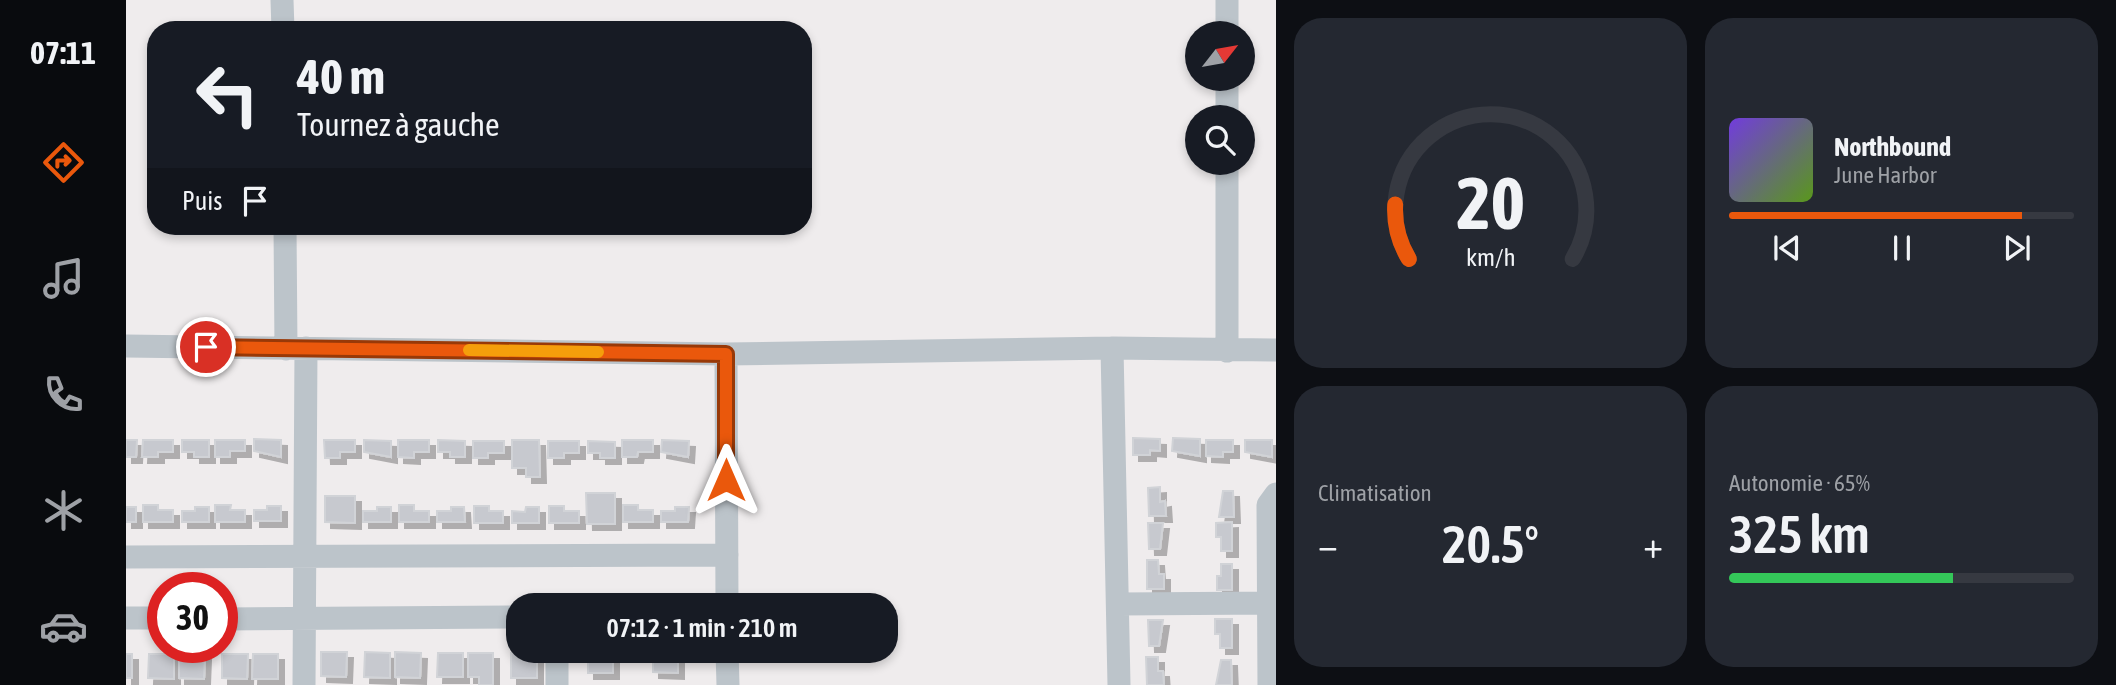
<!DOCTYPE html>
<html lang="fr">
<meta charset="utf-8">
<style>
:root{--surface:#171b24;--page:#242831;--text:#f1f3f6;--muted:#9ea1a6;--line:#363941;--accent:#ea580c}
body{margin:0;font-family:"Asap Condensed",sans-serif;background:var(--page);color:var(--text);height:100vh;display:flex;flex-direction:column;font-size:26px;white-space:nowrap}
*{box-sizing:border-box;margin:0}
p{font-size:23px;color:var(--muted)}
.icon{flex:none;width:38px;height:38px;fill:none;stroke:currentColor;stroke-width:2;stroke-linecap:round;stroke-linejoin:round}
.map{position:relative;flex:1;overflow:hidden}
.panel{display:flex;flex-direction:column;gap:18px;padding:18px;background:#0d0f14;width:840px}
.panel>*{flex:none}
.hud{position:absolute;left:21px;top:21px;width:665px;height:214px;border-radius:28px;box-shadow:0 4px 10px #0003;background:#171b24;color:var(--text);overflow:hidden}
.needle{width:46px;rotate:59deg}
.fabs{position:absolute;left:1059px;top:21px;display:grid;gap:14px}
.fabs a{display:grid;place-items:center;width:70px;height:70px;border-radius:50%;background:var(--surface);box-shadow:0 4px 10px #0003;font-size:35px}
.speed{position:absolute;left:21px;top:572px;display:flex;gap:14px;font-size:35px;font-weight:700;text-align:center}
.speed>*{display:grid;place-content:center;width:91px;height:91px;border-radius:50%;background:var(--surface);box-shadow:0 4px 10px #0003;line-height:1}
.speed .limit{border:10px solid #d22;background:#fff;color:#111}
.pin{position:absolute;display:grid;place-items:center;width:60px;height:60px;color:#fff;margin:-30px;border:4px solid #fff;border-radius:50%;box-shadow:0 2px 7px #0007}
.me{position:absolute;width:77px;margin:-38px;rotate:0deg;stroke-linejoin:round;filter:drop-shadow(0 0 5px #0008)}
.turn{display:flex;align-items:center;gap:24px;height:147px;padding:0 35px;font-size:32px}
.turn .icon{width:91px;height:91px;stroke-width:2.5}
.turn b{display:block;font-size:49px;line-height:60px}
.then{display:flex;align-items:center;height:66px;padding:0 35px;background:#0003;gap:14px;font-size:26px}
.big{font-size:52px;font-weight:600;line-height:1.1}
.panel .tile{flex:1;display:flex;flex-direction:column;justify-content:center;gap:10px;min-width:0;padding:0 24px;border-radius:28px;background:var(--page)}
.panel .dial{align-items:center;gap:0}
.dial svg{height:182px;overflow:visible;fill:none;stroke:var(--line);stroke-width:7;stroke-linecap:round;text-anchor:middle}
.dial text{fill:var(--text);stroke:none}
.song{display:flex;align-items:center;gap:21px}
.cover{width:84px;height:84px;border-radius:10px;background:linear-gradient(135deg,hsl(260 70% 55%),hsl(90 70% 35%))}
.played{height:7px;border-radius:4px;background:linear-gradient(90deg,var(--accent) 85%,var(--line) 85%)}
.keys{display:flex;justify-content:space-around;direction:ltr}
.heat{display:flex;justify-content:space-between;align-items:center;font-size:38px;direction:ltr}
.charge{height:10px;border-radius:5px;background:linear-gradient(90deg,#34c759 65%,var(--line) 0)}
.panel .tiles{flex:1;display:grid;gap:18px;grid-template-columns:repeat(2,1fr)}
.trip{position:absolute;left:380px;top:593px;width:392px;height:70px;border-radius:28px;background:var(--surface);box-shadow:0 4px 10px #0003;font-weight:600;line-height:70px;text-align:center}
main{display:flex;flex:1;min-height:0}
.menu{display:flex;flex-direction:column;width:126px;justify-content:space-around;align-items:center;background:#090b0e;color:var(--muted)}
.menu .icon{width:49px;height:49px}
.menu .current{color:var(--accent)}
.menu b{font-size:32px;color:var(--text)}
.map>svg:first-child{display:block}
.building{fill:#c7c9cf;stroke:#d1d3d7;stroke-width:2;filter:url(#shadow)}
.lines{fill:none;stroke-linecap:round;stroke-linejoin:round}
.street{stroke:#bcc4ca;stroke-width:23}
.route-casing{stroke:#983908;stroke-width:18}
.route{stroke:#ea580c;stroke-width:12}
.slow{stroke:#f59e0b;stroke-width:12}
</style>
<main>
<nav class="menu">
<b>07:11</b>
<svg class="icon current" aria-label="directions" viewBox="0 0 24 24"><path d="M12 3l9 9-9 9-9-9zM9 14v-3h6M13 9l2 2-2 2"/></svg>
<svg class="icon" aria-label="music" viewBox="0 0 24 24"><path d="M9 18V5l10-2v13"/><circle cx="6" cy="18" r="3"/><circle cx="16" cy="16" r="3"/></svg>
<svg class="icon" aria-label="phone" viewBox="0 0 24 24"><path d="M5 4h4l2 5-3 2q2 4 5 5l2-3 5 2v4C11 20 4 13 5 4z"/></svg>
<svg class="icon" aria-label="climate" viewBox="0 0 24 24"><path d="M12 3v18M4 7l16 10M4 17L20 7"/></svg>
<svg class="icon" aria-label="car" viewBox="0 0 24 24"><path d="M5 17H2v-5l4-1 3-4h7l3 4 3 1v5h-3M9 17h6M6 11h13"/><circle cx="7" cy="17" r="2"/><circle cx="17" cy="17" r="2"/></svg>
</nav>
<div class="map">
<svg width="1150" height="685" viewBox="0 0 1150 685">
<defs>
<filter id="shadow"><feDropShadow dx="6" dy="6" stdDeviation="0" flood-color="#0004"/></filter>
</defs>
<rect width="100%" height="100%" fill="#efeced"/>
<path class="building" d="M1007,438L1034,439V451L1024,450V455H1007Z
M1047,438L1074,439V456L1046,451Z
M128,439L155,440V457L128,451Z
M0,440H11L10,457H0Z
M17,440H47V452H32V457H16Z
M56,440H83V457H68V452H56Z
M89,440H119V451H104V457H89Z
M198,440H229V452H214V458H199Z
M238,440L265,441V457L238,452Z
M272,440H303V452H288V458L272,457Z
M312,440L339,441V457H324V452H312Z
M386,440H413L414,477H400V468H386Z
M496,440H527V452H512L511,457H496Z
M536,440L563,441L562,457L535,452Z
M1080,440H1107V452H1097V457L1080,456Z
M1119,440H1146V457L1119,452Z
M347,441H378V453H362V458H347Z
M422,441H453V453H438V458H422Z
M462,441L489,442V458H474V453H462Z
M1034,487V502L1039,501L1040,516H1023L1022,488Z
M1097,491H1107L1108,517H1093Z
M460,493H489V524H461Z
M199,496H229V523L199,522Z
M17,505H32V510H47V522H17Z
M89,505H105L104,510H119V522H89Z
M273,505H288V511H303V522H273Z
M497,505H512V510H527V522H497Z
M141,506H155V521H128V510H141Z
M348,506H363V511H377V523H348Z
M423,506H438V511H453V523H423Z
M0,507H10V522H0Z
M69,507H83V522H56V511H69Z
M251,507H265V522H237V511H251Z
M325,507H338L339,522H311V511H325Z
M400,507H413V523H386V511L399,512Z
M549,507H563L562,522H535V511H549Z
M1106,522V551H1095V537H1090V523Z
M1022,523H1037L1034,549H1023Z
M1021,560H1032L1033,574H1038V589H1021Z
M1095,564H1106V590H1091V576H1095Z
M1089,619H1106V648H1094V634H1089Z
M1022,620H1037L1033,646H1023Z
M462,651H487V673H462Z
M527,651H552V673L527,672Z
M195,652H221L220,677L195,676Z
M239,652L264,653V678L238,677Z
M269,652L295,653L294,678L269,677Z
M312,653H337V677H311Z
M342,653H367V685H353V677H342Z
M385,653L411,654V678H385Z
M0,654H6V678H0Z
M23,654H48V679L22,678Z
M53,654H79L78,679L53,678Z
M96,654H122L121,679L96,678Z
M127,654H152V679H126Z
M1020,657H1032V671H1037L1038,685H1021Z
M1095,660H1105L1106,685H1090Z"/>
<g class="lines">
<path class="street" d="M156,0L157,30
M1101,33V0
M1101,117V79
M159,226L160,349
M0,346L600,354L986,348L1150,350
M986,348L993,685
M1101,351V163
M600,354L601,606
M0,557L601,555
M993,604L1150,603
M0,618H37
M96,619L392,617
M601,651L602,685
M178,685L180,348
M431,685V651
M1143,685L1142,505L1150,494"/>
</g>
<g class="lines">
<g class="route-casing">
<path id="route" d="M80,347L600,354V480"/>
</g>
<use href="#route" class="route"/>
<path class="slow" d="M343,350L472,352"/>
</g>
</svg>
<div class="fabs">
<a><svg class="needle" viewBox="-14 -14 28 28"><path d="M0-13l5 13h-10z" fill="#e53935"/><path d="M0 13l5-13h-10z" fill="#9ea1a6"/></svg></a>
<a><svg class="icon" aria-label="search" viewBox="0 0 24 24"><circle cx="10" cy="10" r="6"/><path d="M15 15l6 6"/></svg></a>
</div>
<div class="speed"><div class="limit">30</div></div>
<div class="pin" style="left:80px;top:347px;background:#d93025"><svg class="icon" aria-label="arrive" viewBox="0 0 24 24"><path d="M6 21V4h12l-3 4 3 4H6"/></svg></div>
<svg class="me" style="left:600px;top:480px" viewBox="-20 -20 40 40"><path d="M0-17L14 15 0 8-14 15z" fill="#ea580c" stroke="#fff" stroke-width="4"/></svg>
<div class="trip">07:12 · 1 min · 210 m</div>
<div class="hud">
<div class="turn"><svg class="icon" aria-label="left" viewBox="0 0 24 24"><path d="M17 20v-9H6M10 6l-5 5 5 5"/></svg><div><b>40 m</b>Tournez à gauche</div></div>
<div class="then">Puis<svg class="icon" aria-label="arrive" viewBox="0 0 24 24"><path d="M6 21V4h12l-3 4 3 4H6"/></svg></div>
</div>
</div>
<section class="panel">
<div class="tiles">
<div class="tile dial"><svg viewBox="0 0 100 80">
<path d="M14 69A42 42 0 1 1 86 69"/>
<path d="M14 69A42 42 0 0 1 8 45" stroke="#ea580c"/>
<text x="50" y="56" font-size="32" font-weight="700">20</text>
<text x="50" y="72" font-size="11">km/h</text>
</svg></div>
<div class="tile">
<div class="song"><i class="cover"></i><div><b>Northbound</b><p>June Harbor</p></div></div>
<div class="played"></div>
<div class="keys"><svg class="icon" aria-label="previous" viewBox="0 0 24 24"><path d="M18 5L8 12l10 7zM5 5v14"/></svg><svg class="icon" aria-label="pause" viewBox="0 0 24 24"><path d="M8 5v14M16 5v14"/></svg><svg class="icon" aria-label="next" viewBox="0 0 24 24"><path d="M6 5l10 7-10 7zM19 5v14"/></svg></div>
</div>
<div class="tile"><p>Climatisation</p>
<div class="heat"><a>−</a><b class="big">20.5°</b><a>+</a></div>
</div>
<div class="tile"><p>Autonomie · 65%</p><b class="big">325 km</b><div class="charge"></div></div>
</div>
</section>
</main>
